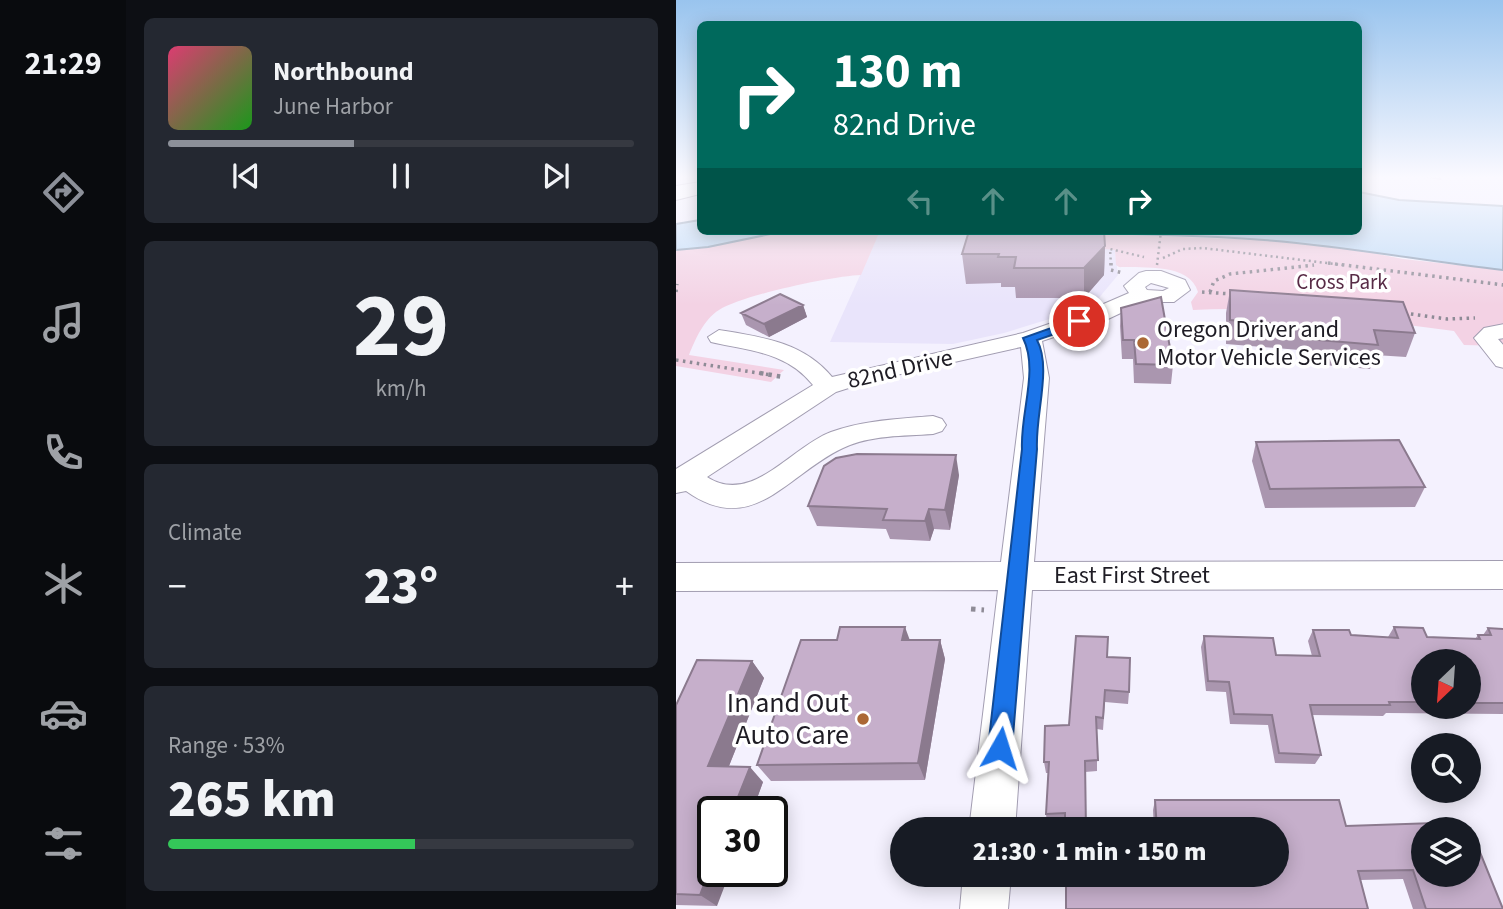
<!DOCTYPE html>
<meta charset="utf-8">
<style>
:root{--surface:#171b24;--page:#242831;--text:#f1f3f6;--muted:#9ea1a6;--line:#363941;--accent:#8c9099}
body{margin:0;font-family:"Source Sans 3",sans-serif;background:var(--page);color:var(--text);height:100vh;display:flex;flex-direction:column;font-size:26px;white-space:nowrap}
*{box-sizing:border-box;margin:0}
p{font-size:23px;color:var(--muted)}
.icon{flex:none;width:38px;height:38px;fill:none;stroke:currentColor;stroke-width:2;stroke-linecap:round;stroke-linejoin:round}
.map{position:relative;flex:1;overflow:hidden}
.details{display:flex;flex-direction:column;gap:18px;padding:18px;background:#0d0f14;width:550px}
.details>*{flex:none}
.banner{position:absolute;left:21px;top:21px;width:665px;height:214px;border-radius:10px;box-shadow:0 4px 18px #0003;background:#00695c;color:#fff;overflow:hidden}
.needle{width:46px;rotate:205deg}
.tools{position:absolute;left:735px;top:649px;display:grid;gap:14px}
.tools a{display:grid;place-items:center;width:70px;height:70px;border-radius:50%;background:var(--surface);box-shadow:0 4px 18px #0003;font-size:35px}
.speed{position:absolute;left:21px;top:796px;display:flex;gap:14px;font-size:35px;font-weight:700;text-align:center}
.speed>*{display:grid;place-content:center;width:91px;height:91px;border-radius:50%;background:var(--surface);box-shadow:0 4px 18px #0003;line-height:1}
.speed .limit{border:4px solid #111;border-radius:10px;background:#fff;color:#111}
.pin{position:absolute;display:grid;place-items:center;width:60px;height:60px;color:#fff;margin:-30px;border:4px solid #fff;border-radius:50%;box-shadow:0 2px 7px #0007}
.me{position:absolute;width:77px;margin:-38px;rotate:6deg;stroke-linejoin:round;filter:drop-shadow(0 0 5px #0008)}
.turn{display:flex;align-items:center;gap:24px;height:147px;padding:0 21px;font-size:32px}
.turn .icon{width:91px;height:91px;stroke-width:2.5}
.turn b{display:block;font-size:49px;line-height:60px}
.lanes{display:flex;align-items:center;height:66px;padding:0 21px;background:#0003;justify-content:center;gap:35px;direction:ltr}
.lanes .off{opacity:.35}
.big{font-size:52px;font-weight:800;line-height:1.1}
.details .widget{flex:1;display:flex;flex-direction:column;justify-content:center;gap:10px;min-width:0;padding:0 24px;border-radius:10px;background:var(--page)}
.details .dial{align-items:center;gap:0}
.dial b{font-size:91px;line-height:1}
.song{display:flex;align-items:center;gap:21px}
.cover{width:84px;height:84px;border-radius:10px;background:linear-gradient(135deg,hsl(340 70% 55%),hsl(120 70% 35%))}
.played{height:7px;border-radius:4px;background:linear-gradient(90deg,var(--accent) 40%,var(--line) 40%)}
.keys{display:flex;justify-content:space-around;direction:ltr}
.heat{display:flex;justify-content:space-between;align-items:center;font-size:38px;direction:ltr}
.charge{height:10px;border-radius:5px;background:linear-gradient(90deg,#34c759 53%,var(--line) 0)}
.trip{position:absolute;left:214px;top:817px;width:399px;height:70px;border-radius:35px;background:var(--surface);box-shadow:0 4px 18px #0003;font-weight:800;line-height:70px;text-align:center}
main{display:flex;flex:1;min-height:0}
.tabs{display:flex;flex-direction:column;width:126px;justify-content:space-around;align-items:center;background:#090b0e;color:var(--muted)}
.tabs .icon{width:49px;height:49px}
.tabs .on{color:var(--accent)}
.tabs b{font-size:32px;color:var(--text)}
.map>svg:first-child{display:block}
.built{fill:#e9e4fb}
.green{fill:#f3d2e4}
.water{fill:#c2dcf7;stroke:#91a2b8;stroke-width:2}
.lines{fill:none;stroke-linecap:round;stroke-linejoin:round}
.minor-casing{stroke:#a29db1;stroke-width:2}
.highway-casing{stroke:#a29db1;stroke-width:2}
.path-far3{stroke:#8e8b96;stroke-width:2.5;stroke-dasharray:2 3.5;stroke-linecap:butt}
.path-far2{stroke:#8e8b96;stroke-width:3.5;stroke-dasharray:2.5 4.5;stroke-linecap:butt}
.path-far1{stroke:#8e8b96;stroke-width:4.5;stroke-dasharray:3.5 5;stroke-linecap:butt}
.path{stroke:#8e8b96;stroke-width:5;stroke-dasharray:4.5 6;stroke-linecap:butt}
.minor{fill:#fff;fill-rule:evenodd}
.highway{fill:#fff;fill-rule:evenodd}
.path-bridge{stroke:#8e8b96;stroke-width:2.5;stroke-dasharray:2 3.5;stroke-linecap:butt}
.wall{fill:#aa96af;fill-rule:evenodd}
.shaded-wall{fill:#8b7a8e}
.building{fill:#c6afcb;stroke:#8b7a8e;stroke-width:2}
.route{fill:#1a73e8;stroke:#114b97;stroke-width:2}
.poi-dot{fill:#ab6835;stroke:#fff;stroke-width:2.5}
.labels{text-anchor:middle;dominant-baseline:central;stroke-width:7;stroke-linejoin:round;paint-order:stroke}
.far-park-label{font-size:21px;fill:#582b46;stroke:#fff}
.poi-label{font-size:24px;fill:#1e1c24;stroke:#fff;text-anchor:start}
.street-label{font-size:24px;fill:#1e1c24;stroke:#fff}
.near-poi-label{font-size:28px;fill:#1e1c24;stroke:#fff;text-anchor:end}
</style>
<main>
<nav class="tabs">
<b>21:29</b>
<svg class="icon on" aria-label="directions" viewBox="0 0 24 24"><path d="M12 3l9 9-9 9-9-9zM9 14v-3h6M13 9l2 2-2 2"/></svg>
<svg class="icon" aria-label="music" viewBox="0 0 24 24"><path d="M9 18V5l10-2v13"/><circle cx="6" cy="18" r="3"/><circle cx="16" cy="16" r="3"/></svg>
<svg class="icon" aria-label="phone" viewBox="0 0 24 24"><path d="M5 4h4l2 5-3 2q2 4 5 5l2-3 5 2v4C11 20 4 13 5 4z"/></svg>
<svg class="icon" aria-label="climate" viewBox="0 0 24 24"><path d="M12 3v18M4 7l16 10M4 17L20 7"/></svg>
<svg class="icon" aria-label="car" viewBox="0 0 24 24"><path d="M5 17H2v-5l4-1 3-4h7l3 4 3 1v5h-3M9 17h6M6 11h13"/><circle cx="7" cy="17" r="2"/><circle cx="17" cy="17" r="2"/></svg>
<svg class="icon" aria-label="filters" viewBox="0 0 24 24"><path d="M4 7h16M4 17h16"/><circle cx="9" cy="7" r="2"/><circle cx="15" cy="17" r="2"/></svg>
</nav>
<section class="details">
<div class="widget">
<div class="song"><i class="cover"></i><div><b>Northbound</b><p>June Harbor</p></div></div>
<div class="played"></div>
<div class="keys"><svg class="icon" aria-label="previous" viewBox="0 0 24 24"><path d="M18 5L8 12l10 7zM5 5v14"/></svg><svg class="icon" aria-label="pause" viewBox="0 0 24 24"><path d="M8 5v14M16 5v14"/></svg><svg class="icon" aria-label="next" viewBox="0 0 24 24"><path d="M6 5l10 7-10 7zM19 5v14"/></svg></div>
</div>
<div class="widget dial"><b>29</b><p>km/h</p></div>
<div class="widget"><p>Climate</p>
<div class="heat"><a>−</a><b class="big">23°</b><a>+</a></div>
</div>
<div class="widget"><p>Range · 53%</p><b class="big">265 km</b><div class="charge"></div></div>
</section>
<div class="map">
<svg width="828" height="909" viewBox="0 0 828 909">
<rect width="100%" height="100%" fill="#f4f1fe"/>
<path class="built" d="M204,231H352L439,250L442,275L416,306L328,333L277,344L154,342Z"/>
<path class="green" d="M109,231H204L185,275C156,276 67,295 43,310C28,319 19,340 13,355L108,370L95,382L0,366V250L32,247Z
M427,234L586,240L667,247L727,259L827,270V346L788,345L778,331C691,320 605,305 517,310L515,302L522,292C514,263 467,268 443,267L440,265L439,250L428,249Z"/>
<path class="water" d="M683,192L723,200L827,206V270C747,261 669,246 588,240C510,234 431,234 352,231H682Z
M24,220V231H109L32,247L0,250V224Z"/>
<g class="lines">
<g class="minor-casing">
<path id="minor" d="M470,271H485L509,280L514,290L498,302H468L432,319L366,341L373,378L358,562L828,561V589L356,590L339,830H293L322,590L0,591V563L325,562L348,378L345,347L198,380L160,392L31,477C76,506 115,447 155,432C188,420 223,419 257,416L266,419L270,425L266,431L257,434C227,436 194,435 167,448C111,474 77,539 10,491L0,493V469L137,385C110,351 73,351 35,342L32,337L43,330C86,337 127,342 156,377L347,333L416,309L453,293L448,286L463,273ZM475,283L493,288L487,291L471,290L469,287Z
M828,324V338L822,339L828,346V368L820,366L798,338L808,328Z
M287,875H335L332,909H284Z"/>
</g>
<g class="highway-casing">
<path id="highway" d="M24,182V194L0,200V186Z"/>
</g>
<path class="path-far3" d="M487,258L507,249L527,248L667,265
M435,265L434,249L468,257"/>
<path class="path-far2" d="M435,263V270L447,273
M652,263L828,285
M0,292L1,284
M526,292L556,294
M534,292L538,281L554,274L638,265
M728,313L771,319L799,318
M0,360L95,375"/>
<path class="path-far1" d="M84,373L107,377"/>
<path class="path" d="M295,609L308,610"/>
<use href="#minor" class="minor"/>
<use href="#highway" class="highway"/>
<path class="path-bridge" d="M481,265L485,231"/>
</g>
<path class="wall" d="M746,177H766L765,180Z
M429,246L428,275L408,298H340L339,287H325V283L290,284L286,254Z
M554,290L739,333L730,357L699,355L694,369L625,363L623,350L550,344V313Z
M127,305L131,317L93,337L70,325L65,313Z
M445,308L497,365L495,384L458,383L457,359H446L444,326Z
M580,442L749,487L739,507L589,508L576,461Z
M283,475L274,530L258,529L254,541L214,539L210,529L141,526L132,506Z
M718,627L751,637L799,639L802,635H807L812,628L828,629V714L710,713L707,716L636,715L645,755L639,764L599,763L592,725L554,724L550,692L530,691L525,647L528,636L600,655L636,656L632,641L637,630L675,635L712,637ZM747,662H793V707H747Z
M233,640H264L269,659L249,780L95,781L81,765Z
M431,657L453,692L452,704L429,702L427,730L421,729V771L409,772L389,823L371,824L370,814L372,773H370L368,762L393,725Z
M76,661L88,678L53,766L87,782L76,812H37L41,906L0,905V705Z
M479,800L670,826L747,830L827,909H737L727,879L684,880L478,829L477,810Z"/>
<path class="shaded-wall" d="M429,246L428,275L408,298V268Z
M127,305L131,317L93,337L88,324Z
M280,455L283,475L274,530L269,510Z
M253,509L258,529L254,541L249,521Z
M229,627L236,646L226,640Z
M264,640L269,659L249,780L242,763Z
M76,661L88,678L47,781L32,766Z
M74,767L87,782L76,812H56Z
M37,861V872H54L41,906L24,895Z"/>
<path class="building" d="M293,231H428L429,246L408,268H338L340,257H322L323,254H286Z
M554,290L727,302L739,333L698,330L702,345L631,339L629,326L554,320Z
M104,294L127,305L88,324L65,313Z
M485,297L497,365L460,364L458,340H447L445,308Z
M723,440L749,487L594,489L580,442Z
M181,454L280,455L269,510L253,509L249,521L207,520L211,509L132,506L148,466L160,458Z
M164,627H229L226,640H264L242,763L81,765L125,640H161Z
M718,627L747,628L751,637L804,639L802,635H815L812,628L828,629V703H793V662H747V702H713L714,705H634L645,755L603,753L596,715L558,714L553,682L532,681L528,636L597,638L600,655L644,656L637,630H673L675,635L722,638Z
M400,636L432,637L431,657L454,658L453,692L429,690L427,718L420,717L422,760L409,761L410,830H389V813L370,814L373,762H368L369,726L393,725Z
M21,660L76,661L32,766L74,767L56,812H37V861L24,895L0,894V705Z
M479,800H663L670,826L759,823L762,830H747V875H793V835H797L827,909H750L737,870L682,871L692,909H390V875H600V830H463L481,829Z"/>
<linearGradient id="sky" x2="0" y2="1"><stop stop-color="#99c4ee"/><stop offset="0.58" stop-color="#faf9ff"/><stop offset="1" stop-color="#faf9ff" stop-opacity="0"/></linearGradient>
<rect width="828" height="305" fill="url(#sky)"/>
<path class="route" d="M403,318L409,321L408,324L361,340C376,368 359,415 361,449L336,748L332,756L324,760L316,756L312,748L346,449C344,413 363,370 347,338Z"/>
<g class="poi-dot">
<circle cx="467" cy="343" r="7"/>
<circle cx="187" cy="719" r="7"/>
</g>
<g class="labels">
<g class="far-park-label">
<text x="666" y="282">Cross Park</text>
</g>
<g class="poi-label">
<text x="481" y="329">Oregon Driver and<tspan x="481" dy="28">Motor Vehicle Services</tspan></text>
</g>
<g class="street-label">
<text transform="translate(224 369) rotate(-13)">82nd Drive</text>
<text x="456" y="575">East First Street</text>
</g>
<g class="near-poi-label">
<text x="173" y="703">In and Out<tspan x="173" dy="32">Auto Care</tspan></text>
</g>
</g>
</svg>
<div class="tools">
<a><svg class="needle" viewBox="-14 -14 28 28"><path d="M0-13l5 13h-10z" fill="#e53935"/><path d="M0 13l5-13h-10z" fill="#9ea1a6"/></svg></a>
<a><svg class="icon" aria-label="search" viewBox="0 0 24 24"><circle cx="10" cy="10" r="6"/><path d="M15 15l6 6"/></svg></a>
<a><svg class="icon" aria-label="layers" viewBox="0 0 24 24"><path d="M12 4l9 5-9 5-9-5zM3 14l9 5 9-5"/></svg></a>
</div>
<div class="speed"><div class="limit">30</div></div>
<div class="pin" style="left:403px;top:321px;background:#d93025"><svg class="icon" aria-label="arrive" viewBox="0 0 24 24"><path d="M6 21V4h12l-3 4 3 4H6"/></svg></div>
<svg class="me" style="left:324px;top:748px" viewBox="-20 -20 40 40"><path d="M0-17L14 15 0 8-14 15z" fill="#1a73e8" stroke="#fff" stroke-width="4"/></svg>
<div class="trip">21:30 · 1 min · 150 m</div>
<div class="banner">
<div class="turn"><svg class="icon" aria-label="right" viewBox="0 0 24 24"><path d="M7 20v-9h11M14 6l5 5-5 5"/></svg><div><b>130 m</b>82nd Drive</div></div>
<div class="lanes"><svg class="icon off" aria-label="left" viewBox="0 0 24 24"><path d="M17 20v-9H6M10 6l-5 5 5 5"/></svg><svg class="icon off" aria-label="ahead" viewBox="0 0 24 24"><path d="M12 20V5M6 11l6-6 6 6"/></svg><svg class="icon off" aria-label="ahead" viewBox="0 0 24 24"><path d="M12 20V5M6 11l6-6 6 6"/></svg><svg class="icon" aria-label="right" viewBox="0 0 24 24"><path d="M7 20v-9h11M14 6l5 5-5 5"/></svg></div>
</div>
</div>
</main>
